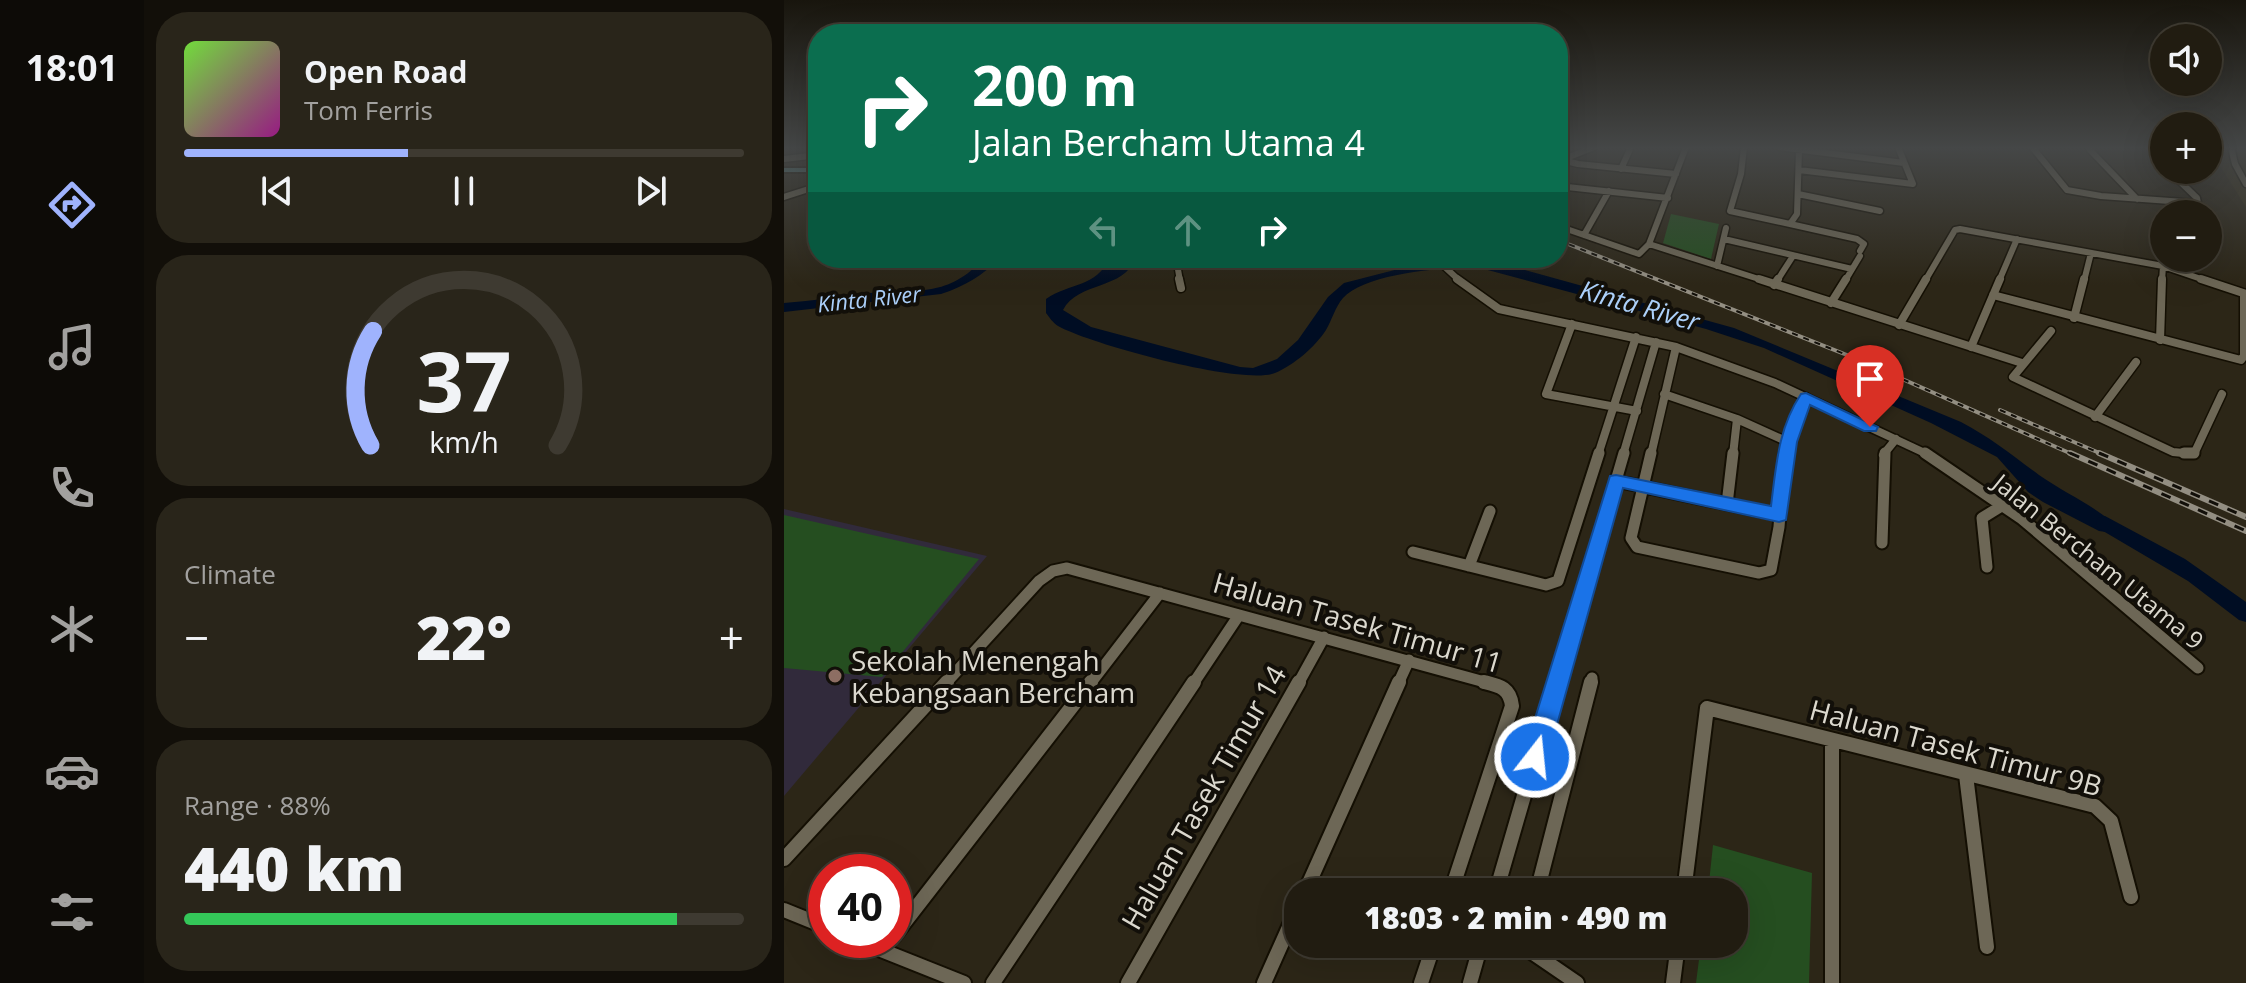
<!DOCTYPE html>
<meta charset="utf-8">
<style>
:root{--surface:#211c11;--page:#29251a;--text:#f1f3f6;--muted:#a2a19f;--line:#3e3a31;--accent:#9fb3fd}
body{margin:0;font-family:"Open Sans",sans-serif;background:var(--page);color:var(--text);height:100vh;display:flex;flex-direction:column;font-size:30px;white-space:nowrap}
*{box-sizing:border-box;margin:0}
p{font-size:26px;color:var(--muted)}
.icon{flex:none;width:44px;height:44px;fill:none;stroke:currentColor;stroke-width:2;stroke-linecap:round;stroke-linejoin:round}
.map{position:relative;flex:1;overflow:hidden}
.details{display:flex;flex-direction:column;gap:12px;padding:12px;background:#120f09;width:640px}
.details>*{flex:none}
.hud{position:absolute;left:24px;top:24px;width:760px;height:244px;border-radius:32px;box-shadow:0 8px 32px #0002,0 0 0 2px var(--line);background:#0b6e4f;color:#fff;overflow:hidden}
.fabs{position:absolute;left:1366px;top:24px;display:grid;gap:16px}
.fabs a{display:grid;place-items:center;width:72px;height:72px;border-radius:50%;background:var(--surface);box-shadow:0 8px 32px #0002,0 0 0 2px var(--line);font-size:40px}
.speed{position:absolute;left:24px;top:854px;display:flex;gap:16px;font-size:40px;font-weight:700;text-align:center}
.speed>*{display:grid;place-content:center;width:104px;height:104px;border-radius:50%;background:var(--surface);box-shadow:0 8px 32px #0002,0 0 0 2px var(--line);line-height:1}
.speed .limit{border:12px solid #d22;background:#fff;color:#111}
.pin{position:absolute;display:grid;place-items:center;width:68px;height:68px;color:#fff;margin:-82px -34px;border-radius:50% 50% 50% 0;rotate:-45deg;box-shadow:0 0 8px #0007}
.pin .icon{rotate:45deg}
.me{position:absolute;width:88px;margin:-44px;rotate:16deg;stroke-linejoin:round;filter:drop-shadow(0 0 6px #0008)}
.turn{display:flex;align-items:center;gap:28px;height:168px;padding:0 32px;font-size:36px}
.turn .icon{width:104px;height:104px;stroke-width:2.5}
.turn b{display:block;font-size:56px;line-height:68px}
.lanes{display:flex;align-items:center;height:76px;padding:0 32px;background:#0003;justify-content:center;gap:40px;direction:ltr}
.lanes .off{opacity:.35}
.big{font-size:60px;font-weight:800;line-height:1.1}
.details .widget{flex:1;display:flex;flex-direction:column;justify-content:center;gap:12px;min-width:0;padding:0 28px;border-radius:32px;background:var(--page)}
.details .dial{align-items:center;gap:0}
.dial svg{height:208px;overflow:visible;fill:none;stroke:var(--line);stroke-width:7;stroke-linecap:round;text-anchor:middle}
.dial text{fill:var(--text);stroke:none}
.song{display:flex;align-items:center;gap:24px}
.cover{width:96px;height:96px;border-radius:12px;background:linear-gradient(135deg,hsl(100 70% 55%),hsl(310 70% 35%))}
.played{height:8px;border-radius:4px;background:linear-gradient(90deg,var(--accent) 40%,var(--line) 40%)}
.keys{display:flex;justify-content:space-around;direction:ltr}
.heat{display:flex;justify-content:space-between;align-items:center;font-size:44px;direction:ltr}
.charge{height:12px;border-radius:6px;background:linear-gradient(90deg,#34c759 88%,var(--line) 0)}
.trip{position:absolute;left:500px;top:878px;width:464px;height:80px;border-radius:32px;background:var(--surface);box-shadow:0 8px 32px #0002,0 0 0 2px var(--line);font-weight:800;line-height:80px;text-align:center}
main{display:flex;flex:1;min-height:0}
.menu{display:flex;flex-direction:column;width:144px;justify-content:space-around;align-items:center;background:#0d0b07;color:var(--muted)}
.menu .icon{width:56px;height:56px}
.menu .selected{color:var(--accent)}
.menu b{font-size:36px;color:var(--text)}
.map>svg:first-child{display:block}
.built{fill:#362f19}
.education{fill:#312a3b}
.green{fill:#254e20}
.water{fill:#000d23}
.lines{fill:none;stroke-linecap:round;stroke-linejoin:round}
.river{fill:#000d23;fill-rule:evenodd}
.minor-far3-casing{stroke:#140f03;stroke-width:9}
.minor-far2-casing{stroke:#140f03;stroke-width:11}
.minor-far1-casing{stroke:#140f03;stroke-width:15}
.minor-casing{stroke:#140f03;stroke-width:18}
.major-casing{stroke:#140f03;stroke-width:4}
.minor-far3{stroke:#6d6756;stroke-width:6}
.minor-far2{stroke:#6d6756;stroke-width:8}
.minor-far1{stroke:#6d6756;stroke-width:11}
.minor{stroke:#6d6756;stroke-width:14}
.major{fill:#5b9396;fill-rule:evenodd}
.rail-far1-casing{stroke:#938e82;stroke-width:4}
.rail-casing{stroke:#938e82;stroke-width:6}
.rail-far1{stroke:#120f09;stroke-width:2;stroke-dasharray:6;stroke-linecap:butt}
.rail{stroke:#120f09;stroke-width:3;stroke-dasharray:10;stroke-linecap:butt}
.route{fill:#1a73e8;stroke:#114b97;stroke-width:2}
.education-dot{fill:#8d6e63;stroke:#120f09;stroke-width:3}
.labels{text-anchor:middle;dominant-baseline:central;stroke-width:8;stroke-linejoin:round;paint-order:stroke}
.far-water-label{font-size:22px;font-style:italic;fill:#acd0fa;stroke:#120f09}
.street-label{font-size:24px;fill:#dbd8ce;stroke:#120f09}
.water-label{font-size:26px;font-style:italic;fill:#acd0fa;stroke:#120f09}
.near-street-label{font-size:28px;fill:#dbd8ce;stroke:#120f09}
.near-poi-label{font-size:28px;fill:#dbd8ce;stroke:#120f09;text-anchor:start}
</style>
<main>
<nav class="menu">
<b>18:01</b>
<svg class="icon selected" aria-label="directions" viewBox="0 0 24 24"><path d="M12 3l9 9-9 9-9-9zM9 14v-3h6M13 9l2 2-2 2"/></svg>
<svg class="icon" aria-label="music" viewBox="0 0 24 24"><path d="M9 18V5l10-2v13"/><circle cx="6" cy="18" r="3"/><circle cx="16" cy="16" r="3"/></svg>
<svg class="icon" aria-label="phone" viewBox="0 0 24 24"><path d="M5 4h4l2 5-3 2q2 4 5 5l2-3 5 2v4C11 20 4 13 5 4z"/></svg>
<svg class="icon" aria-label="climate" viewBox="0 0 24 24"><path d="M12 3v18M4 7l16 10M4 17L20 7"/></svg>
<svg class="icon" aria-label="car" viewBox="0 0 24 24"><path d="M5 17H2v-5l4-1 3-4h7l3 4 3 1v5h-3M9 17h6M6 11h13"/><circle cx="7" cy="17" r="2"/><circle cx="17" cy="17" r="2"/></svg>
<svg class="icon" aria-label="filters" viewBox="0 0 24 24"><path d="M4 7h16M4 17h16"/><circle cx="9" cy="7" r="2"/><circle cx="15" cy="17" r="2"/></svg>
</nav>
<section class="details">
<div class="widget">
<div class="song"><i class="cover"></i><div><b>Open Road</b><p>Tom Ferris</p></div></div>
<div class="played"></div>
<div class="keys"><svg class="icon" aria-label="previous" viewBox="0 0 24 24"><path d="M18 5L8 12l10 7zM5 5v14"/></svg><svg class="icon" aria-label="pause" viewBox="0 0 24 24"><path d="M8 5v14M16 5v14"/></svg><svg class="icon" aria-label="next" viewBox="0 0 24 24"><path d="M6 5l10 7-10 7zM19 5v14"/></svg></div>
</div>
<div class="widget dial"><svg viewBox="0 0 100 80">
<path d="M14 69A42 42 0 1 1 86 69"/>
<path d="M14 69A42 42 0 0 1 15 25" stroke="#9fb3fd"/>
<text x="50" y="56" font-size="32" font-weight="700">37</text>
<text x="50" y="72" font-size="11">km/h</text>
</svg></div>
<div class="widget"><p>Climate</p>
<div class="heat"><a>−</a><b class="big">22°</b><a>+</a></div>
</div>
<div class="widget"><p>Range · 88%</p><b class="big">440 km</b><div class="charge"></div></div>
</section>
<div class="map">
<svg width="1462" height="983" viewBox="0 0 1462 983">
<rect width="100%" height="100%" fill="#2c2617"/>
<path class="built" d="M1429,147H1462V207L1428,153Z"/>
<path class="education" d="M0,509L203,556L0,796Z"/>
<path class="green" d="M887,214L935,224L927,259L879,243Z
M0,515L195,559L98,677L0,668Z
M929,845L1028,873L1025,983H912L917,944H950V892H924Z"/>
<path class="water" d="M200,258H216C198,276 181,286 157,294L0,312V303C29,301 58,296 86,293C134,289 164,298 200,258Z
M326,258H351C341,290 294,281 279,310L307,327L456,367L469,368L493,359L514,340L544,297L560,283L630,265L693,260L712,262L950,328L1177,422C1206,437 1229,456 1255,475C1285,496 1317,508 1342,535L1315,531L1259,502L1244,492L1213,457L1147,423L980,348L922,329L700,269C668,265 581,273 559,298C551,307 548,320 542,330C531,347 510,365 491,373C459,386 306,344 274,326C269,323 265,317 262,313V299C287,282 311,288 326,258Z"/>
<g class="lines">
<path class="river" d="M1321,516L1401,559L1462,602V622L1455,620L1404,581L1314,528L1312,523L1314,518Z"/>
<g class="minor-far3-casing">
<path id="minor-far3" d="M960,147L957,174L946,211L1006,224L1013,214L1015,150
M995,147L1120,163
M1248,147L1283,190L1317,196L1414,203L1413,198L1384,170
M1447,147L1451,164L1462,184
M1380,149L1375,155L1380,166
M1306,150L1353,199
M0,159L34,155
M774,159L794,164L892,174
M775,161L810,147
M837,169L847,147
M1015,170L1129,184L1114,147
M774,186L884,198
M1014,194L1096,211
M0,197L34,186
M1006,224L1073,239L1080,244L1076,251
M774,226L855,254L865,244L902,147
M800,235L825,191
M940,239L1068,269
M865,244L981,281
M392,258L396,281
M651,258L676,281
M933,266L942,228
M993,281L1009,256
M1061,281L1076,256
M1141,281L1171,230L1176,229L1379,266L1423,281
M1215,281L1233,239
M1300,281L1307,253
M1378,281L1379,266"/>
</g>
<g class="minor-far2-casing">
<path id="minor-far2" d="M395,279L397,288
M673,279L715,309L892,347L991,383L1145,455
M975,279L1238,363
M1417,279L1462,294
M990,285L994,279
M1209,295L1457,360L1460,356V294
M1047,303L1062,279
M1290,318L1300,279
M788,324L762,394L853,411
M1115,325L1142,279
M1267,331L1229,377L1389,452L1410,454L1438,394
M1376,340L1378,279
M1187,347L1216,279
M880,394L953,419L1004,442
M1311,417L1352,362
M814,455L852,337
M839,455L872,342
M867,455L892,347
M949,455L953,419
M1001,455L1011,415L1022,397
M1099,455L1112,439"/>
</g>
<g class="minor-far1-casing">
<path id="minor-far1" d="M867,453L847,538L853,547L975,573L987,570L995,527L1001,453
M1141,453L1238,519L1414,668
M1400,453H1410
M832,481L995,515
M943,504L949,453
M1098,543L1101,453
M629,552L762,585L774,581L815,453
M685,566L706,511
M1203,567L1198,518L1219,505
M161,684L255,581L269,571L283,568L708,684
M306,684L376,593
M409,684L455,615
M514,684L540,637
M614,684L625,660
M773,684L840,453
M807,684L808,678"/>
</g>
<g class="minor-casing">
<path id="minor" d="M1048,740V983
M1182,775L1203,947
M0,859L163,682
M521,892L615,682
M667,892L728,706C726,688 716,686 700,682
M712,892L773,682
M753,892L807,682
M900,892L923,708L1311,806L1327,821L1347,897
M0,910L42,927
M110,936L307,682
M72,940L180,983
M736,944L793,983
M209,983L410,682
M344,983L515,682
M480,983L514,907
M637,983L650,944
M686,983L697,944
M889,983L894,944"/>
</g>
<g class="major-casing">
<path id="major" d="M0,168H34V172H0Z"/>
</g>
<use href="#minor-far3" class="minor-far3"/>
<use href="#minor-far2" class="minor-far2"/>
<use href="#minor-far1" class="minor-far1"/>
<use href="#minor" class="minor"/>
<use href="#major" class="major"/>
<g class="rail-far1-casing">
<path id="rail-far1" d="M774,240L1073,359L1290,455
M1216,410L1320,455"/>
</g>
<g class="rail-casing">
<path id="rail" d="M1286,453L1462,531
M1315,453L1462,517"/>
</g>
<use href="#rail-far1" class="rail-far1"/>
<use href="#rail" class="rail"/>
</g>
<linearGradient id="sky" x2="0" y2="1"><stop stop-color="#18150d"/><stop offset="0.52" stop-color="#454747"/><stop offset="1" stop-color="#454747" stop-opacity="0"/></linearGradient>
<rect width="1462" height="285" fill="url(#sky)"/>
<path class="route" d="M1022,393L1094,427L1092,431H1080L1026,405L1013,442L1002,520L995,522L839,488L764,757L760,765L751,768L743,765L739,757L826,476L832,475L987,506C992,467 994,428 1017,394Z"/>
<circle class="education-dot" cx="51" cy="676" r="8"/>
<g class="labels">
<g class="far-water-label">
<text transform="translate(85 298) rotate(-6)">Kinta River</text>
</g>
<g class="street-label">
<text transform="translate(1315 561) rotate(39)">Jalan Bercham Utama 9</text>
</g>
<g class="water-label">
<text transform="translate(856 305) rotate(16)">Kinta River</text>
</g>
<g class="near-street-label">
<text transform="translate(574 622) rotate(16)">Haluan Tasek Timur 11</text>
<text transform="translate(1172 747) rotate(15)">Haluan Tasek Timur 9B</text>
<text transform="translate(419 797) rotate(-60)">Haluan Tasek Timur 14</text>
</g>
<g class="near-poi-label">
<text x="67" y="660">Sekolah Menengah<tspan x="67" dy="32">Kebangsaan Bercham</tspan></text>
</g>
</g>
</svg>
<div class="fabs">
<a><svg class="icon" aria-label="sound" viewBox="0 0 24 24"><path d="M4 9h4l5-4v14l-5-4H4zM17 9q2 3 0 6"/></svg></a>
<a>+</a>
<a>−</a>
</div>
<div class="speed"><div class="limit">40</div></div>
<div class="pin" style="left:1086px;top:427px;background:#d93025"><svg class="icon" aria-label="arrive" viewBox="0 0 24 24"><path d="M6 21V4h12l-3 4 3 4H6"/></svg></div>
<svg class="me" style="left:751px;top:757px" viewBox="-20 -20 40 40"><circle r="17" fill="#1a73e8" stroke="#fff" stroke-width="3"/><path d="M0-11L8 9 0 5-8 9z" fill="#fff"/></svg>
<div class="trip">18:03 · 2 min · 490 m</div>
<div class="hud">
<div class="turn"><svg class="icon" aria-label="right" viewBox="0 0 24 24"><path d="M7 20v-9h11M14 6l5 5-5 5"/></svg><div><b>200 m</b>Jalan Bercham Utama 4</div></div>
<div class="lanes"><svg class="icon off" aria-label="left" viewBox="0 0 24 24"><path d="M17 20v-9H6M10 6l-5 5 5 5"/></svg><svg class="icon off" aria-label="ahead" viewBox="0 0 24 24"><path d="M12 20V5M6 11l6-6 6 6"/></svg><svg class="icon" aria-label="right" viewBox="0 0 24 24"><path d="M7 20v-9h11M14 6l5 5-5 5"/></svg></div>
</div>
</div>
</main>
